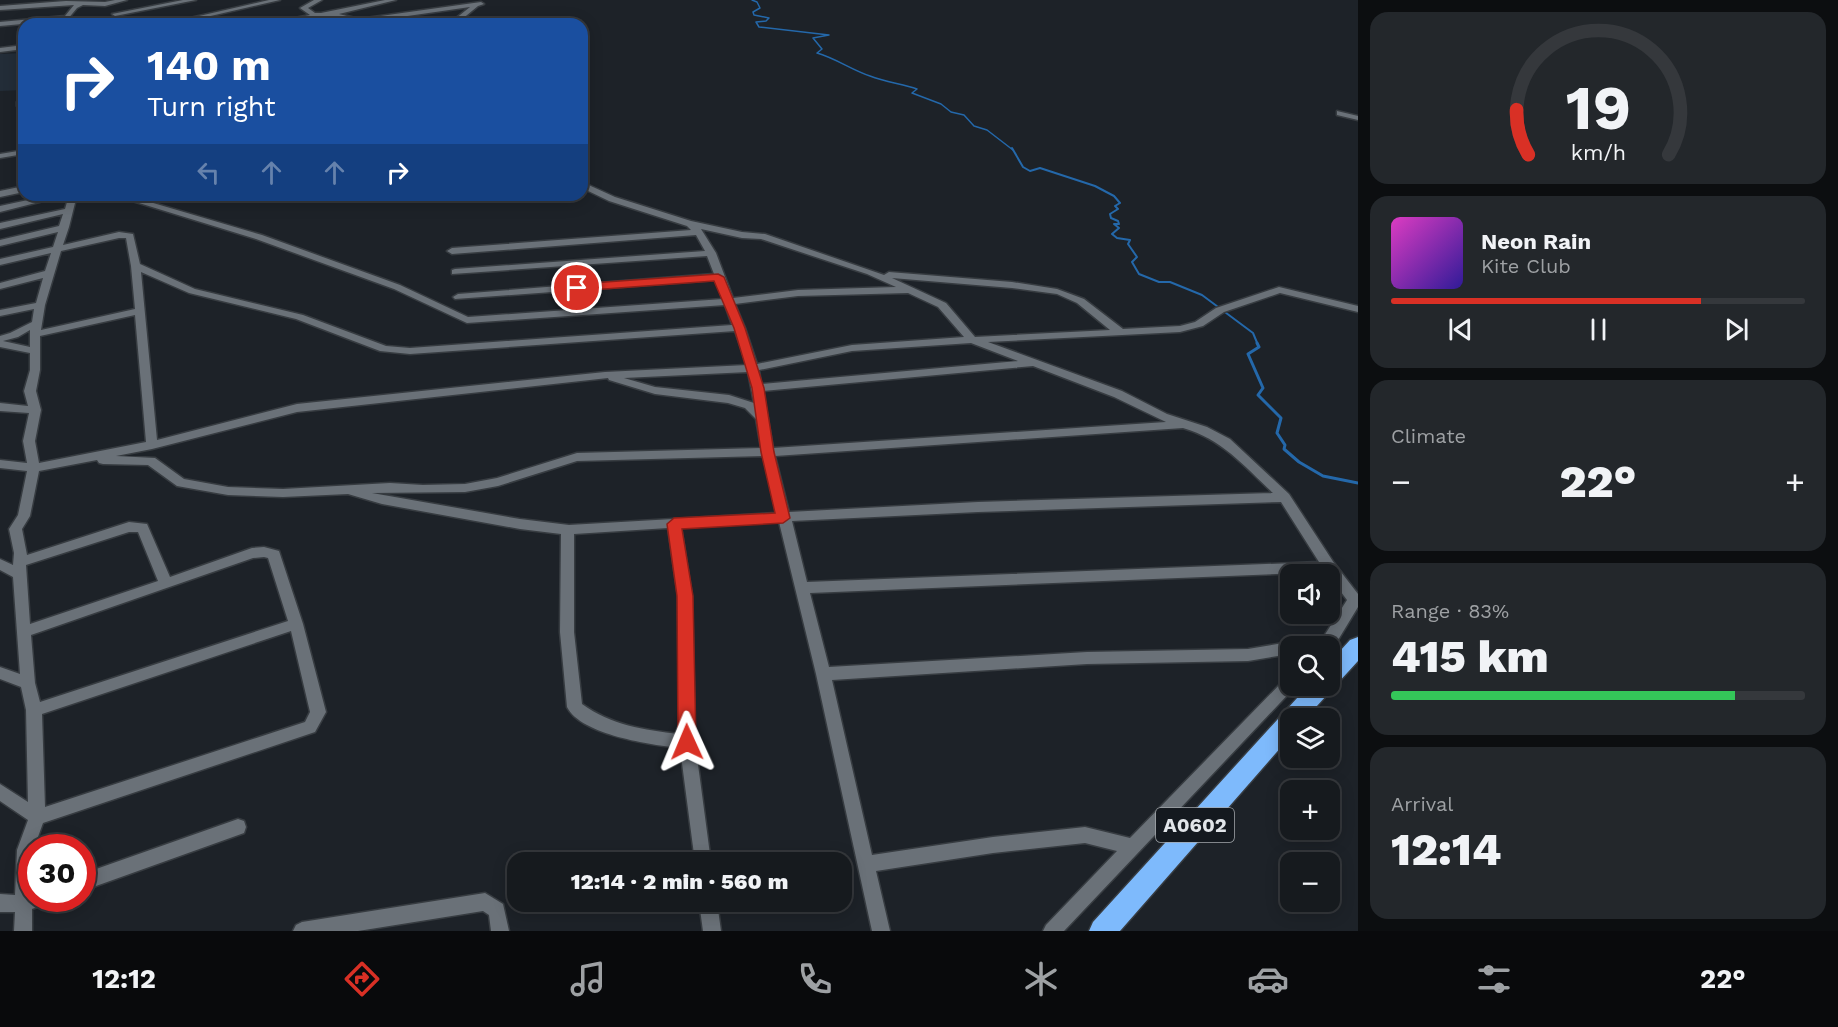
<!DOCTYPE html>
<meta charset="utf-8">
<style>
:root{--surface:#161a1e;--page:#23272b;--text:#f1f3f6;--muted:#9ea1a4;--line:#35383c;--accent:#d93025}
body{margin:0;font-family:"Work Sans",sans-serif;background:var(--page);color:var(--text);height:100vh;display:flex;flex-direction:column;font-size:22px;white-space:nowrap}
*{box-sizing:border-box;margin:0}
p{font-size:20px;color:var(--muted)}
.icon{flex:none;width:33px;height:33px;fill:none;stroke:currentColor;stroke-width:2;stroke-linecap:round;stroke-linejoin:round}
.map{position:relative;flex:1;overflow:hidden}
.details{display:flex;flex-direction:column;gap:12px;padding:12px;background:#0c0e10;width:480px}
.details>*{flex:none}
.guide{position:absolute;left:18px;top:18px;width:570px;height:183px;border-radius:18px;box-shadow:0 3px 15px #0003,0 0 0 2px var(--line);background:#1a4fa0;color:#fff;overflow:hidden}
.controls{position:absolute;left:1280px;top:564px;display:grid;gap:12px}
.controls a{display:grid;place-items:center;width:60px;height:60px;border-radius:12px;background:var(--surface);box-shadow:0 3px 15px #0003,0 0 0 2px var(--line);font-size:30px}
.speed{position:absolute;left:18px;top:834px;display:flex;gap:12px;font-size:30px;font-weight:700;text-align:center}
.speed>*{display:grid;place-content:center;width:78px;height:78px;border-radius:50%;background:var(--surface);box-shadow:0 3px 15px #0003,0 0 0 2px var(--line);line-height:1}
.speed .limit{border:9px solid #d22;background:#fff;color:#111}
.pin{position:absolute;display:grid;place-items:center;width:51px;height:51px;color:#fff;margin:-26px;border:3px solid #fff;border-radius:50%;box-shadow:0 2px 6px #0007}
.me{position:absolute;width:66px;margin:-33px;rotate:359deg;stroke-linejoin:round;filter:drop-shadow(0 0 4px #0008)}
.turn{display:flex;align-items:center;gap:21px;height:126px;padding:0 30px;font-size:27px}
.turn .icon{width:78px;height:78px;stroke-width:2.5}
.turn b{display:block;font-size:42px;line-height:51px}
.lanes{display:flex;align-items:center;height:57px;padding:0 30px;background:#0003;justify-content:center;gap:30px;direction:ltr}
.lanes .off{opacity:.35}
.big{font-size:45px;font-weight:800;line-height:1.1}
.details .card{flex:1;display:flex;flex-direction:column;justify-content:center;gap:9px;min-width:0;padding:0 21px;border-radius:18px;background:var(--page)}
.details .dial{align-items:center;gap:0}
.dial svg{height:156px;overflow:visible;fill:none;stroke:var(--line);stroke-width:7;stroke-linecap:round;text-anchor:middle}
.dial text{fill:var(--text);stroke:none}
.song{display:flex;align-items:center;gap:18px}
.cover{width:72px;height:72px;border-radius:9px;background:linear-gradient(135deg,hsl(310 70% 55%),hsl(250 70% 35%))}
.played{height:6px;border-radius:3px;background:linear-gradient(90deg,var(--accent) 75%,var(--line) 75%)}
.keys{display:flex;justify-content:space-around;direction:ltr}
.heat{display:flex;justify-content:space-between;align-items:center;font-size:33px;direction:ltr}
.charge{height:9px;border-radius:4px;background:linear-gradient(90deg,#34c759 83%,var(--line) 0)}
.trip{position:absolute;left:507px;top:852px;width:345px;height:60px;border-radius:18px;background:var(--surface);box-shadow:0 3px 15px #0003,0 0 0 2px var(--line);font-weight:800;line-height:60px;text-align:center}
.tab-bar{display:flex;height:96px;justify-content:space-around;align-items:center;background:#090a0c;color:var(--muted)}
.tab-bar .icon{width:42px;height:42px}
.tab-bar .on{color:var(--accent)}
.tab-bar b{font-size:27px;color:var(--text)}
main{display:flex;flex:1;min-height:0}
.map>svg:first-child{display:block}
.built{fill:#232d38}
.lines{fill:none;stroke-linecap:round;stroke-linejoin:round}
.stream-far2{stroke:#2468aa;stroke-width:1.5}
.stream-far1{stroke:#2468aa;stroke-width:2}
.stream{stroke:#2468aa;stroke-width:3}
.minor-casing{stroke:#373c41;stroke-width:3}
.highway-casing{stroke:#373c41;stroke-width:3}
.minor{fill:#6a7178;fill-rule:evenodd}
.highway{fill:#7ebafc;fill-rule:evenodd}
.route{fill:#d93025;stroke:#8d1f18;stroke-width:1.5}
.labels{text-anchor:middle;dominant-baseline:central;stroke-width:6;stroke-linejoin:round;paint-order:stroke}
.shield{fill:#14191f;stroke:#a4a8ac;stroke-width:1.5}
.shield-label{font-size:20px;font-weight:bold;fill:#e1e5e9}
</style>
<main>
<div class="map">
<svg width="1358" height="931" viewBox="0 0 1358 931">
<rect width="100%" height="100%" fill="#1d2228"/>
<path class="built" d="M24,53V90L0,91V54Z"/>
<g class="lines">
<path class="stream-far2" d="M752,0L757,2L760,8L753,12L754,15L769,18L766,21L756,22L759,27L829,35L813,38L822,49L817,53C835,58 852,70 870,76C885,82 902,84 917,89L912,93L941,104L951,112L964,115L974,126L987,130L1013,150"/>
<path class="stream-far1" d="M1012,148L1023,167L1030,171L1040,168L1095,186L1114,196L1120,203L1115,206L1118,209L1110,214L1111,218L1118,221L1119,224H1114L1119,228L1112,234L1117,238L1130,240L1128,244L1137,257L1132,262L1139,274L1159,282H1170L1202,295L1253,333L1258,345"/>
<path class="stream" d="M1257,343L1259,347L1248,354L1263,388L1258,395L1281,418L1277,433L1285,445L1284,449L1299,462L1323,476L1358,483"/>
<g class="minor-casing">
<path id="minor" d="M115,0H127L105,6L83,5L77,8L67,20L0,26V22L65,16L74,5L0,10V6L66,1L105,2Z
M183,0H196L115,16L112,14Z
M269,0H280L176,24H164Z
M314,0H322L308,8L315,13H321L385,0H396L339,14L359,19L481,2L484,4L478,6L461,20L462,24H456L455,19L470,7L359,23L340,18L321,17L280,24H265L310,15L300,8Z
M24,45V49L0,52V48Z
M24,100V105L17,106V102Z
M1337,111L1358,116V120L1337,115Z
M24,150V154L0,158V154Z
M582,182L615,197L691,221L742,232L765,234L884,275L889,272L1012,282L1057,289L1084,299L1123,329L1180,326L1195,322L1216,308L1279,287L1358,306V312L1280,293L1224,312L1203,326L1180,332L988,342L1122,391L1167,414L1207,427L1230,439L1289,494L1334,563L1358,594V607L1335,645L1329,651V646H1290V654L1248,661L1087,664L832,680L872,855L993,837L1085,827L1130,838L1285,679L1290,677V686H1296L1064,931H1043L1046,925L1117,851L1085,843L993,853L876,871L890,931H872L816,674L779,522L681,527L692,596L695,742L711,862H695L680,748C652,745 581,735 567,707L560,632L561,534L520,529L382,504L348,494L283,497L228,495L177,486L148,465L103,464L99,463L97,460L39,471L30,516L22,529L27,555L129,522L147,524L170,577L252,548L264,547L279,551L303,624L326,712L315,732L43,823L34,848H32V898H48L45,904L32,909V931H14L15,912H0V894L15,895L17,850L28,820L0,801V784L28,802L26,710L21,687L0,679V667L20,674L13,577L0,570V559L13,565L14,553L9,529L18,515L27,471L0,468V460L27,463L23,441L29,413L0,411V403L28,406L24,391L30,370V353L0,347V336L10,333L32,322L34,309L0,316V310L36,303L43,278L0,289V283L45,271L51,253L0,265V259L53,247L58,232L0,246V240L59,226L63,214L0,229V223L65,209L69,195H77L69,227L63,245L119,232L133,234L140,264L195,289L303,315L386,346L410,348L732,325L725,305L467,323L394,289L256,239L113,195H126L262,235L400,285L468,317L723,299L716,280L455,299L453,297L458,294L714,274L707,256L452,274V270L455,269L705,251L696,235L452,254L447,251L452,248L691,230L687,226L609,201L582,188ZM701,229L742,238L761,239L867,274L896,287L798,290L733,298L716,253ZM119,238H126L131,266L135,309L41,330L45,305L61,251ZM141,272L189,293L296,319L380,351L410,354L735,331L747,365L605,372L297,404L157,440ZM892,278L1012,288L1057,294L1077,303L1110,330L975,337L946,303ZM908,293L938,307L964,337L852,345L757,364L745,328L735,304L798,296ZM135,315L146,442L39,463L35,441L41,410L36,391L40,370V336ZM30,330V347L3,341L18,337ZM971,343L1018,361L761,384L759,370L852,351ZM1033,366L1114,397L1166,422L773,448L763,391ZM748,372L754,403L729,395L655,387L624,378ZM608,378L609,380L655,394L728,403L745,408L756,419L761,448L577,453L497,478L465,484L423,485L390,483L283,489L228,487L184,479L155,458L116,456L152,449L297,412ZM1183,428C1222,439 1244,466 1273,493L978,502L789,512L775,456ZM763,456L777,513L569,525L520,519L372,493L465,492L498,486L577,461ZM1281,502L1319,562L807,582L792,521L978,512ZM668,528L678,596L679,734C644,730 611,725 582,704L574,632V534ZM129,532H138L158,581L30,624L26,565ZM264,557L268,558L288,621L40,702L35,683L31,635L253,558ZM1326,572L1347,600L1324,636L1248,649L1087,652L829,667L810,593ZM291,631L310,712L305,722L45,807L42,714Z
M24,186V192L0,197V191Z
M51,195H67L0,212V206Z
M238,819L244,821L246,827L244,833L82,891V874Z
M485,893L503,904L509,931H491L489,915L483,911L358,931H293L296,925L302,922Z
M699,902H717L721,931H703Z"/>
</g>
<g class="highway-casing">
<path id="highway" d="M1358,637V661L1306,718H1290V737L1120,931H1089L1093,922L1308,686H1329V663L1350,640Z"/>
</g>
<use href="#minor" class="minor"/>
<use href="#highway" class="highway"/>
</g>
<path class="route" d="M718,274L724,277L745,328L764,388L774,452L790,518L783,523L682,529L693,596L696,742L693,748L687,750L681,748L678,742L677,596L667,524L674,518L775,513L761,452L752,388L734,328L714,281L577,291L571,288L577,284Z"/>
<g class="labels">
<rect class="shield" x="1156" y="808" width="78" height="34" rx="4.5"/>
<g class="shield-label">
<text x="1195" y="825">A0602</text>
</g>
</g>
</svg>
<div class="controls">
<a><svg class="icon" aria-label="sound" viewBox="0 0 24 24"><path d="M4 9h4l5-4v14l-5-4H4zM17 9q2 3 0 6"/></svg></a>
<a><svg class="icon" aria-label="search" viewBox="0 0 24 24"><circle cx="10" cy="10" r="6"/><path d="M15 15l6 6"/></svg></a>
<a><svg class="icon" aria-label="layers" viewBox="0 0 24 24"><path d="M12 4l9 5-9 5-9-5zM3 14l9 5 9-5"/></svg></a>
<a>+</a>
<a>−</a>
</div>
<div class="speed"><div class="limit">30</div></div>
<div class="pin" style="left:577px;top:288px;background:#d93025"><svg class="icon" aria-label="arrive" viewBox="0 0 24 24"><path d="M6 21V4h12l-3 4 3 4H6"/></svg></div>
<svg class="me" style="left:687px;top:742px" viewBox="-20 -20 40 40"><path d="M0-17L14 15 0 8-14 15z" fill="#d93025" stroke="#fff" stroke-width="4"/></svg>
<div class="trip">12:14 · 2 min · 560 m</div>
<div class="guide">
<div class="turn"><svg class="icon" aria-label="right" viewBox="0 0 24 24"><path d="M7 20v-9h11M14 6l5 5-5 5"/></svg><div><b>140 m</b>Turn right</div></div>
<div class="lanes"><svg class="icon off" aria-label="left" viewBox="0 0 24 24"><path d="M17 20v-9H6M10 6l-5 5 5 5"/></svg><svg class="icon off" aria-label="ahead" viewBox="0 0 24 24"><path d="M12 20V5M6 11l6-6 6 6"/></svg><svg class="icon off" aria-label="ahead" viewBox="0 0 24 24"><path d="M12 20V5M6 11l6-6 6 6"/></svg><svg class="icon" aria-label="right" viewBox="0 0 24 24"><path d="M7 20v-9h11M14 6l5 5-5 5"/></svg></div>
</div>
</div>
<section class="details">
<div class="card dial"><svg viewBox="0 0 100 80">
<path d="M14 69A42 42 0 1 1 86 69"/>
<path d="M14 69A42 42 0 0 1 8 46" stroke="#d93025"/>
<text x="50" y="56" font-size="32" font-weight="700">19</text>
<text x="50" y="72" font-size="11">km/h</text>
</svg></div>
<div class="card">
<div class="song"><i class="cover"></i><div><b>Neon Rain</b><p>Kite Club</p></div></div>
<div class="played"></div>
<div class="keys"><svg class="icon" aria-label="previous" viewBox="0 0 24 24"><path d="M18 5L8 12l10 7zM5 5v14"/></svg><svg class="icon" aria-label="pause" viewBox="0 0 24 24"><path d="M8 5v14M16 5v14"/></svg><svg class="icon" aria-label="next" viewBox="0 0 24 24"><path d="M6 5l10 7-10 7zM19 5v14"/></svg></div>
</div>
<div class="card"><p>Climate</p>
<div class="heat"><a>−</a><b class="big">22°</b><a>+</a></div>
</div>
<div class="card"><p>Range · 83%</p><b class="big">415 km</b><div class="charge"></div></div>
<div class="card"><p>Arrival</p><b class="big">12:14</b></div>
</section>
</main>
<nav class="tab-bar">
<b>12:12</b>
<svg class="icon on" aria-label="directions" viewBox="0 0 24 24"><path d="M12 3l9 9-9 9-9-9zM9 14v-3h6M13 9l2 2-2 2"/></svg>
<svg class="icon" aria-label="music" viewBox="0 0 24 24"><path d="M9 18V5l10-2v13"/><circle cx="6" cy="18" r="3"/><circle cx="16" cy="16" r="3"/></svg>
<svg class="icon" aria-label="phone" viewBox="0 0 24 24"><path d="M5 4h4l2 5-3 2q2 4 5 5l2-3 5 2v4C11 20 4 13 5 4z"/></svg>
<svg class="icon" aria-label="climate" viewBox="0 0 24 24"><path d="M12 3v18M4 7l16 10M4 17L20 7"/></svg>
<svg class="icon" aria-label="car" viewBox="0 0 24 24"><path d="M5 17H2v-5l4-1 3-4h7l3 4 3 1v5h-3M9 17h6M6 11h13"/><circle cx="7" cy="17" r="2"/><circle cx="17" cy="17" r="2"/></svg>
<svg class="icon" aria-label="filters" viewBox="0 0 24 24"><path d="M4 7h16M4 17h16"/><circle cx="9" cy="7" r="2"/><circle cx="15" cy="17" r="2"/></svg>
<b>22°</b>
</nav>
